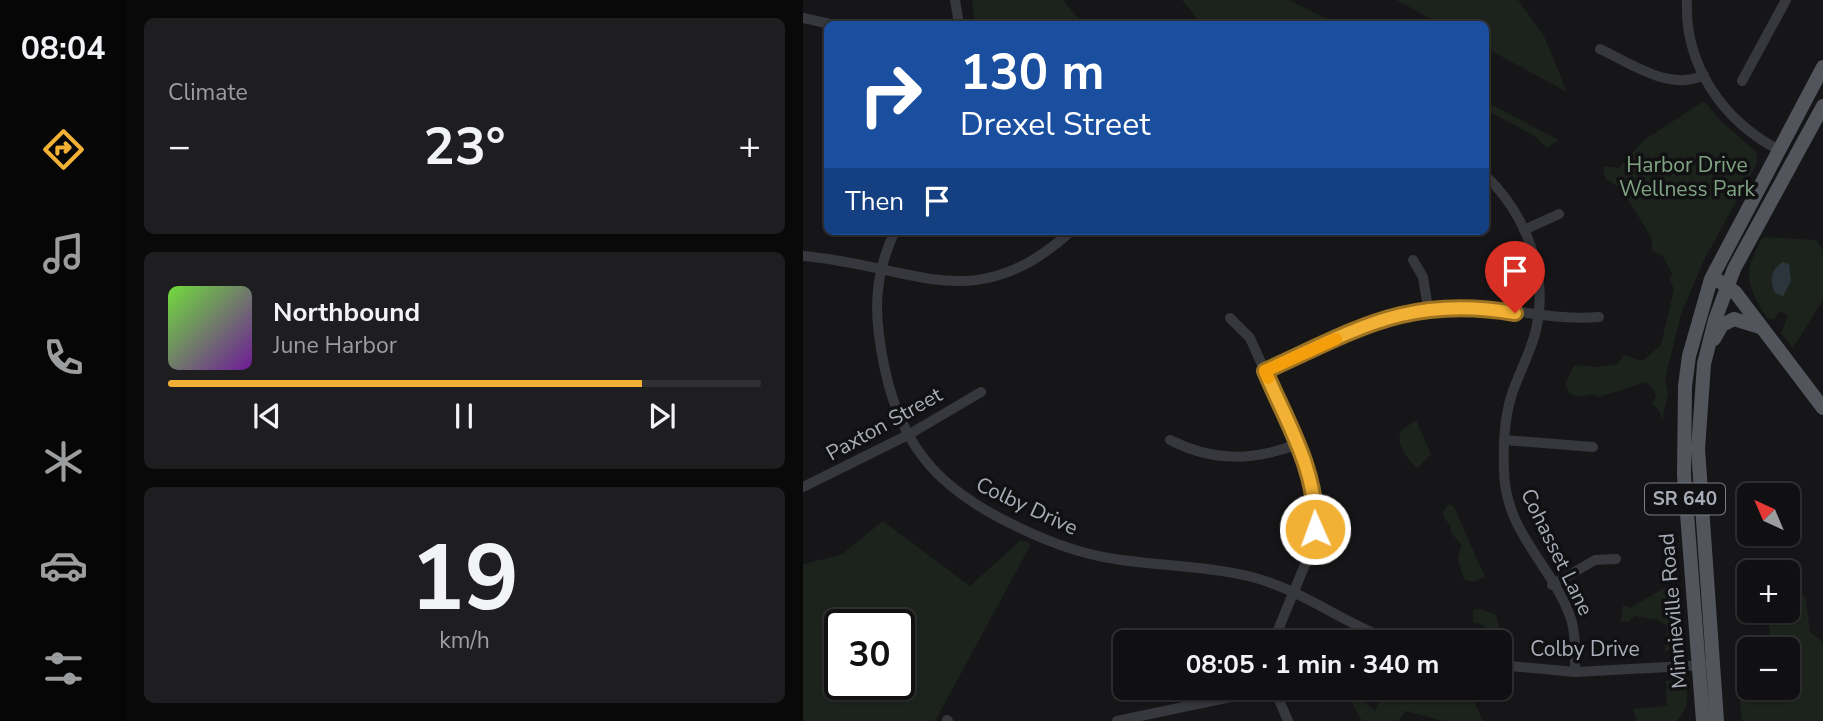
<!DOCTYPE html>
<meta charset="utf-8">
<style>
:root{--surface:#101012;--page:#1e1e20;--text:#f1f3f6;--muted:#9c9d9f;--line:#303032;--accent:#f2b134}
body{margin:0;font-family:"Nunito Sans",sans-serif;background:var(--page);color:var(--text);height:100vh;display:flex;flex-direction:column;font-size:26px;white-space:nowrap}
*{box-sizing:border-box;margin:0}
p{font-size:23px;color:var(--muted)}
.icon{flex:none;width:38px;height:38px;fill:none;stroke:currentColor;stroke-width:2;stroke-linecap:round;stroke-linejoin:round}
.map{position:relative;flex:1;overflow:hidden}
.panel{display:flex;flex-direction:column;gap:18px;padding:18px;background:#09090a;width:677px}
.panel>*{flex:none}
.hud{position:absolute;left:21px;top:21px;width:665px;height:214px;border-radius:10px;box-shadow:0 2px 5px #0004,0 0 0 2px var(--line);background:#1a4fa0;color:#fff;overflow:hidden}
.needle{width:46px;rotate:316deg}
.buttons{position:absolute;left:934px;top:483px;display:grid;gap:14px}
.buttons a{display:grid;place-items:center;width:63px;height:63px;border-radius:10px;background:var(--surface);box-shadow:0 2px 5px #0004,0 0 0 2px var(--line);font-size:35px}
.speed{position:absolute;left:21px;top:609px;display:flex;gap:14px;font-size:35px;font-weight:700;text-align:center}
.speed>*{display:grid;place-content:center;width:91px;height:91px;border-radius:50%;background:var(--surface);box-shadow:0 2px 5px #0004,0 0 0 2px var(--line);line-height:1}
.speed .limit{border:4px solid #111;border-radius:10px;background:#fff;color:#111}
.pin{position:absolute;display:grid;place-items:center;width:60px;height:60px;color:#fff;margin:-72px -30px;border-radius:50% 50% 50% 0;rotate:-45deg;box-shadow:0 0 7px #0007}
.pin .icon{rotate:45deg}
.me{position:absolute;width:77px;margin:-38px;rotate:358deg;stroke-linejoin:round;filter:drop-shadow(0 0 5px #0008)}
.turn{display:flex;align-items:center;gap:24px;height:147px;padding:0 21px;font-size:32px}
.turn .icon{width:91px;height:91px;stroke-width:2.5}
.turn b{display:block;font-size:49px;line-height:60px}
.then{display:flex;align-items:center;height:66px;padding:0 21px;background:#0003;gap:14px;font-size:26px}
.big{font-size:52px;font-weight:700;line-height:1.1}
.panel .widget{flex:1;display:flex;flex-direction:column;justify-content:center;gap:10px;min-width:0;padding:0 24px;border-radius:10px;background:var(--page)}
.panel .dial{align-items:center;gap:0}
.dial b{font-size:91px;line-height:1}
.song{display:flex;align-items:center;gap:21px}
.cover{width:84px;height:84px;border-radius:10px;background:linear-gradient(135deg,hsl(100 70% 55%),hsl(280 70% 35%))}
.played{height:7px;border-radius:4px;background:linear-gradient(90deg,var(--accent) 80%,var(--line) 80%)}
.keys{display:flex;justify-content:space-around;direction:ltr}
.heat{display:flex;justify-content:space-between;align-items:center;font-size:38px;direction:ltr}
.trip{position:absolute;left:310px;top:630px;width:399px;height:70px;border-radius:10px;background:var(--surface);box-shadow:0 2px 5px #0004,0 0 0 2px var(--line);font-weight:700;line-height:70px;text-align:center}
main{display:flex;flex:1;min-height:0}
.tab-bar{display:flex;flex-direction:column;width:126px;justify-content:space-around;align-items:center;background:#060607;color:var(--muted)}
.tab-bar .icon{width:49px;height:49px}
.tab-bar .current{color:var(--accent)}
.tab-bar b{font-size:32px;color:var(--text)}
.map>svg:first-child{display:block}
.green{fill:#1c231d;fill-rule:evenodd}
.water{fill:#2c353c}
.lines{fill:none;stroke-linecap:round;stroke-linejoin:round}
.minor{stroke:#37383d;stroke-width:10}
.major{stroke:#53555c;stroke-width:14}
.route-casing{stroke:#9d7322;stroke-width:18}
.route{stroke:#f2b134;stroke-width:12}
.slow{stroke:#f59e0b;stroke-width:12}
.labels{text-anchor:middle;dominant-baseline:central;stroke-width:7;stroke-linejoin:round;paint-order:stroke}
.shield{fill:#111113;stroke:#7b7e86;stroke-width:2}
.shield-label{font-size:19px;font-weight:bold;fill:#a8adb8}
.park-label{font-size:21px;fill:#7fa381;stroke:#111113}
.street-label{font-size:21px;fill:#a8adb8;stroke:#111113}
</style>
<main>
<nav class="tab-bar">
<b>08:04</b>
<svg class="icon current" aria-label="directions" viewBox="0 0 24 24"><path d="M12 3l9 9-9 9-9-9zM9 14v-3h6M13 9l2 2-2 2"/></svg>
<svg class="icon" aria-label="music" viewBox="0 0 24 24"><path d="M9 18V5l10-2v13"/><circle cx="6" cy="18" r="3"/><circle cx="16" cy="16" r="3"/></svg>
<svg class="icon" aria-label="phone" viewBox="0 0 24 24"><path d="M5 4h4l2 5-3 2q2 4 5 5l2-3 5 2v4C11 20 4 13 5 4z"/></svg>
<svg class="icon" aria-label="climate" viewBox="0 0 24 24"><path d="M12 3v18M4 7l16 10M4 17L20 7"/></svg>
<svg class="icon" aria-label="car" viewBox="0 0 24 24"><path d="M5 17H2v-5l4-1 3-4h7l3 4 3 1v5h-3M9 17h6M6 11h13"/><circle cx="7" cy="17" r="2"/><circle cx="17" cy="17" r="2"/></svg>
<svg class="icon" aria-label="filters" viewBox="0 0 24 24"><path d="M4 7h16M4 17h16"/><circle cx="9" cy="7" r="2"/><circle cx="15" cy="17" r="2"/></svg>
</nav>
<section class="panel">
<div class="widget"><p>Climate</p>
<div class="heat"><a>−</a><b class="big">23°</b><a>+</a></div>
</div>
<div class="widget">
<div class="song"><i class="cover"></i><div><b>Northbound</b><p>June Harbor</p></div></div>
<div class="played"></div>
<div class="keys"><svg class="icon" aria-label="previous" viewBox="0 0 24 24"><path d="M18 5L8 12l10 7zM5 5v14"/></svg><svg class="icon" aria-label="pause" viewBox="0 0 24 24"><path d="M8 5v14M16 5v14"/></svg><svg class="icon" aria-label="next" viewBox="0 0 24 24"><path d="M6 5l10 7-10 7zM19 5v14"/></svg></div>
</div>
<div class="widget dial"><b>19</b><p>km/h</p></div>
</section>
<div class="map">
<svg width="1020" height="721" viewBox="0 0 1020 721">
<rect width="100%" height="100%" fill="#161618"/>
<path class="green" d="M169,0H260L280,24H172Z
M379,0H486L533,24H399Z
M593,0H715L741,36L764,92L683,48L682,24H638Z
M901,101L918,121L953,152L954,163L900,262L878,314L862,379L865,393L859,421L857,411L849,404L853,397L851,390L843,382L796,397L790,394L775,397L767,394L762,384L771,365L795,367L814,364L821,355L839,361L858,345L871,289L866,278L870,275L859,255L849,251V240L842,227L818,189L802,178L800,166L816,168L841,140Z
M683,102L756,140L744,148L730,135L683,110Z
M960,237L1013,240L1020,250V300L990,348L978,333L985,315L977,311L971,319L964,318C943,283 939,274 960,237Z
M613,420L628,454L614,468C607,462 590,442 599,430C601,427 609,424 613,420Z
M646,504L651,507L682,577L670,582L661,580L655,560L658,544L648,533V526L641,518L640,512Z
M80,521L167,586L218,540L228,544L132,721H0V564L38,555ZM37,625H96V684H37Z
M868,584L876,629L867,643L868,649L862,652L864,626L855,620L832,616L825,622L818,621L820,605L827,608Z
M1002,595L1007,632L1020,642V721H939L937,701L945,693L947,663V688H985V649H958L967,639L965,611H985V598Z
M678,609L693,615L698,635L696,638L689,639L680,625L670,622V610Z
M873,680L882,682C886,697 886,710 873,721H834L830,709L864,706L863,681Z
M532,688H548L572,711L581,688H594L609,694L644,695L666,689L680,721H640L603,711L595,721H559L545,696Z"/>
<path class="water" d="M980,262L986,264L988,281L980,296L972,293C966,280 968,269 980,262Z"/>
<g class="lines">
<path class="minor" d="M152,0L156,24
M884,0C881,65 920,121 976,150
M0,18L27,24
M797,49C827,63 867,92 901,75
M939,81L983,0
M682,175C723,214 746,274 733,330C728,351 717,371 710,391C701,416 700,443 701,470C702,534 750,565 768,619C773,636 772,654 772,672
M721,230L756,214
M92,231C69,279 71,319 82,370C100,453 142,493 217,528C248,543 278,554 312,559C357,566 405,566 449,577C500,590 544,626 594,642
M0,256C110,265 172,320 268,231
M610,260L620,277L625,308
M427,318L447,338L501,459L513,502L508,550L470,642
M462,371C527,342 590,305 663,307C711,307 746,321 796,317
M367,440C410,462 450,461 495,444
M701,440L790,447
M0,487L105,435L178,392
M749,585L792,560L813,559
M696,665L772,672L903,665
M471,688L485,721
M144,720L145,721
M314,721L471,688"/>
<path class="major" d="M916,281L932,292L1020,408
M911,339L919,325L931,319L957,327
M900,721L881,475L882,386L886,356L908,279L1020,67
M914,721L895,449L901,364L912,320L931,269L1020,106"/>
</g>
<g class="lines">
<g class="route-casing">
<path id="route" d="M512,529C515,472 484,423 462,371C555,329 605,295 712,313"/>
</g>
<use href="#route" class="route"/>
<path class="slow" d="M465,378L462,371L533,339"/>
</g>
<g class="labels">
<rect class="shield" x="842" y="483.5" width="80" height="31" rx="5"/>
<g class="shield-label">
<text x="882" y="499">SR 640</text>
</g>
<g class="park-label">
<text x="884" y="165">Harbor Drive<tspan x="884" dy="24">Wellness Park</tspan></text>
</g>
<g class="street-label">
<text transform="translate(81 424) rotate(-29)">Paxton Street</text>
<text transform="translate(224 506) rotate(25)">Colby Drive</text>
<text transform="translate(754 552) rotate(64)">Cohasset Lane</text>
<text transform="translate(870 611) rotate(-95)">Minnieville Road</text>
<text x="782" y="649">Colby Drive</text>
</g>
</g>
</svg>
<div class="buttons">
<a><svg class="needle" viewBox="-14 -14 28 28"><path d="M0-13l5 13h-10z" fill="#e53935"/><path d="M0 13l5-13h-10z" fill="#9c9d9f"/></svg></a>
<a>+</a>
<a>−</a>
</div>
<div class="speed"><div class="limit">30</div></div>
<div class="pin" style="left:712px;top:313px;background:#d93025"><svg class="icon" aria-label="arrive" viewBox="0 0 24 24"><path d="M6 21V4h12l-3 4 3 4H6"/></svg></div>
<svg class="me" style="left:512px;top:529px" viewBox="-20 -20 40 40"><circle r="17" fill="#f2b134" stroke="#fff" stroke-width="3"/><path d="M0-11L8 9 0 5-8 9z" fill="#fff"/></svg>
<div class="trip">08:05 · 1 min · 340 m</div>
<div class="hud">
<div class="turn"><svg class="icon" aria-label="right" viewBox="0 0 24 24"><path d="M7 20v-9h11M14 6l5 5-5 5"/></svg><div><b>130 m</b>Drexel Street</div></div>
<div class="then">Then<svg class="icon" aria-label="arrive" viewBox="0 0 24 24"><path d="M6 21V4h12l-3 4 3 4H6"/></svg></div>
</div>
</div>
</main>
